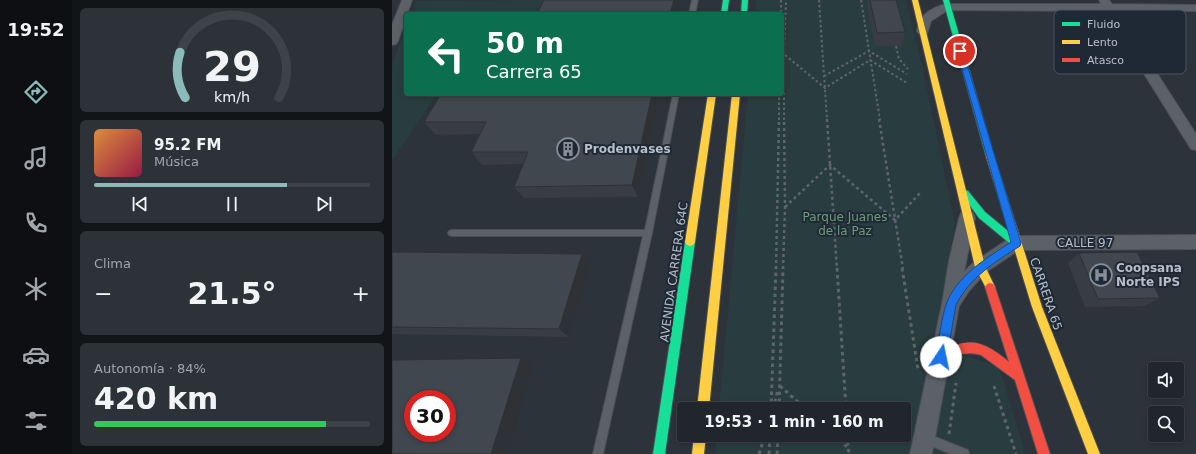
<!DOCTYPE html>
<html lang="es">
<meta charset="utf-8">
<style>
:root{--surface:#21262c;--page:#2d3238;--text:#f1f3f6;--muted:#a2a5a9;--line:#3e4348;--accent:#8bbbb9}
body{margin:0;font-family:"DejaVu Sans",sans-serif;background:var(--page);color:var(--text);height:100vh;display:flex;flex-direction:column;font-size:15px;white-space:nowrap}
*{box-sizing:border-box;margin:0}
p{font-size:13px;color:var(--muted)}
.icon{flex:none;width:22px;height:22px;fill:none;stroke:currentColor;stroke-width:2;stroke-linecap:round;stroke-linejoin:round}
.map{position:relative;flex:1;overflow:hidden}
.side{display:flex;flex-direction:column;gap:8px;padding:8px;background:#121518;width:320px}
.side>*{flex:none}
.banner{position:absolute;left:12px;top:12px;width:380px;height:84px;border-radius:4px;box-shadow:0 2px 6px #0003,0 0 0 1px var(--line);background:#0b6e4f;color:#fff;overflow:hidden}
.controls{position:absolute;left:756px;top:362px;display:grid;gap:8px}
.controls a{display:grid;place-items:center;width:36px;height:36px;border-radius:4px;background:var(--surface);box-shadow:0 2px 6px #0003,0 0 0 1px var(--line);font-size:20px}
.speed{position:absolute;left:12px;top:390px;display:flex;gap:8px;font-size:20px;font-weight:700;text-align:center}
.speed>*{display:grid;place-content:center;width:52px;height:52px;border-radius:50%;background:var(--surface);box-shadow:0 2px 6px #0003,0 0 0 1px var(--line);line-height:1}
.speed .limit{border:6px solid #d22;background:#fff;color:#111}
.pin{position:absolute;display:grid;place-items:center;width:34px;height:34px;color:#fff;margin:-17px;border:2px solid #fff;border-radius:50%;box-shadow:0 1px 4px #0007}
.me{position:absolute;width:44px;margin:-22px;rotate:11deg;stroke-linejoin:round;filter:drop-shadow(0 0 3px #0008)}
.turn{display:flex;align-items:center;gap:14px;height:84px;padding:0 16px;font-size:18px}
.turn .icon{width:52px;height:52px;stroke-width:2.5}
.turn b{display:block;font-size:28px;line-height:34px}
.big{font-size:30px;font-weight:700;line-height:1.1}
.side .widget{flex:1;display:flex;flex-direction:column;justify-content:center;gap:6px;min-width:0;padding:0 14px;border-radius:6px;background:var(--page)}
.side .dial{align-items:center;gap:0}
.dial svg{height:104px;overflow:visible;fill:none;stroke:var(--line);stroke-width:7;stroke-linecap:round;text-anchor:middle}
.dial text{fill:var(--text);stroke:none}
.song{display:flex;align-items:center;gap:12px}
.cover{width:48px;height:48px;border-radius:6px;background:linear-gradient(135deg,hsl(30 70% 55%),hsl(340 70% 35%))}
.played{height:4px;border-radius:2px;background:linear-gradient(90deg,var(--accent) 70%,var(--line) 70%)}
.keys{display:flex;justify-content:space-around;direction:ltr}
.heat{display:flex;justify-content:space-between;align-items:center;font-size:22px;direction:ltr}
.charge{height:6px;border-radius:3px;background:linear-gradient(90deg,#34c759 84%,var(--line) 0)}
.trip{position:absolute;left:285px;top:402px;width:234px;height:40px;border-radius:4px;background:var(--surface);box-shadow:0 2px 6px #0003,0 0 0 1px var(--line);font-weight:700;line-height:40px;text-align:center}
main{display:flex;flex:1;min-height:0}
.tab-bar{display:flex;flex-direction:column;width:72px;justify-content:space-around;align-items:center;background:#0d0f12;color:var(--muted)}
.tab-bar .icon{width:28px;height:28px}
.tab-bar .selected{color:var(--accent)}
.tab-bar b{font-size:18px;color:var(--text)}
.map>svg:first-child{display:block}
.green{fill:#293d40}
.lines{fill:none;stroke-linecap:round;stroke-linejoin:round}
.lane-casing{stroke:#4a4f57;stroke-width:2}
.street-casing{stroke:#4a4f57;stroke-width:2}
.fast-casing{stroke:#4a4f57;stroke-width:2}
.slow-casing{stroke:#4a4f57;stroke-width:2}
.jam-casing{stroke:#4a4f57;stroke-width:2}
.path-far2{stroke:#5e656a;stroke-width:2;stroke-dasharray:2.5 2.5;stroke-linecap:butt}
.path-far1{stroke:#5e656a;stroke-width:2.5;stroke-dasharray:3 3;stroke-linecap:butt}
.path{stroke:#5e656a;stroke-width:3;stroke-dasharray:3.5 3.5;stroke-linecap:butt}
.lane{fill:#5c6168;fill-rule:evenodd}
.street{fill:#5c6168;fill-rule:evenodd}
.fast{fill:#16e098;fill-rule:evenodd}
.slow{fill:#ffcf43;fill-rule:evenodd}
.jam{fill:#f24e42;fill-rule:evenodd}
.wall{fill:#383d43}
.shaded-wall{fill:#2e3237}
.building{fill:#41474e;stroke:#2e3237;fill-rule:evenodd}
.route{fill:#1a73e8;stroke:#114b97}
.labels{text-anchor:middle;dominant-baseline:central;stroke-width:4;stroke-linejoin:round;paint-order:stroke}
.poi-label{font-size:12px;font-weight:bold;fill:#b7bfca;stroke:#1f2935;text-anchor:start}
.park-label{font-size:12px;fill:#6f9b77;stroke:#1f2935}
.street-label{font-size:12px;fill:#b7bfca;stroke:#1f2935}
.key{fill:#1f2935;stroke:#4d5662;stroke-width:1}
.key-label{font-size:11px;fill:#b7bfca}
</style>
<main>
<nav class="tab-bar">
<b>19:52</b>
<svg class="icon selected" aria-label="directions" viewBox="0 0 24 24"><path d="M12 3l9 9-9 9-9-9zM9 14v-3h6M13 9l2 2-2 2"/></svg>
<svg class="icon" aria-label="music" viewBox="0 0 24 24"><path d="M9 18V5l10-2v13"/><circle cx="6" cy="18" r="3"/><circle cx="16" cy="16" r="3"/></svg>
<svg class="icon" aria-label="phone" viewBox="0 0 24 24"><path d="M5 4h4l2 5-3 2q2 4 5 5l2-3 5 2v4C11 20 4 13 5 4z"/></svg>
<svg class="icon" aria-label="climate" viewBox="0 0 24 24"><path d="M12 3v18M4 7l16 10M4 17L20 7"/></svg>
<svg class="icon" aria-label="car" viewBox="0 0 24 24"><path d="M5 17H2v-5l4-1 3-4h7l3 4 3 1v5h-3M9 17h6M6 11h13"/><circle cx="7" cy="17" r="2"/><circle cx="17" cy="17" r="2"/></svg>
<svg class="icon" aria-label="filters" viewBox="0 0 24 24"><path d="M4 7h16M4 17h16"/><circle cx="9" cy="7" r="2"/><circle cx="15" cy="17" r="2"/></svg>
</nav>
<section class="side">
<div class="widget dial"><svg viewBox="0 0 100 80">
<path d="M14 69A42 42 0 1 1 86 69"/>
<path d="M14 69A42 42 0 0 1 10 34" stroke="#8bbbb9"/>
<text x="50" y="56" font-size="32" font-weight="700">29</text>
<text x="50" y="72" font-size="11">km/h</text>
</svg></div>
<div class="widget">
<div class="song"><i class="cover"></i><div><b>95.2 FM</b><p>Música</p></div></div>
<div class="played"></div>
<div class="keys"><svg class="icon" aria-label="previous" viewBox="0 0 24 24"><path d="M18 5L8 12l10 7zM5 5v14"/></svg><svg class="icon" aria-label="pause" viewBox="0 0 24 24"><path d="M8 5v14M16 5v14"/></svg><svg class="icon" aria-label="next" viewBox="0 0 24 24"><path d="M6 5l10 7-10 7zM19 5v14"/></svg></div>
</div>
<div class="widget"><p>Clima</p>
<div class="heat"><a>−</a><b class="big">21.5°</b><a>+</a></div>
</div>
<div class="widget"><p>Autonomía · 84%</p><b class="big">420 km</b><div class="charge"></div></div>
</section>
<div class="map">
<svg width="804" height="454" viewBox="0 0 804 454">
<rect width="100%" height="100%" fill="#2c333a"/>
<path class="green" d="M159,0L153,14H19L24,1Z
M364,0H514L531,69L563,223L542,346L607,367L634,454H323L325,435H512V409H327L356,94H390V14H363Z
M14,27V94H45L0,161V65Z"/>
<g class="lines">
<g class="lane-casing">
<path id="lane" d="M300,0H306L303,14H297Z
M281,94H287L260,233L211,454H201L251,236H60L57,235L56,233L57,231L60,230H253Z
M533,433L576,450L577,454H559L529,442L528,438L529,434Z"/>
</g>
<g class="street-casing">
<path id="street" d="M10,0H20L15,14H14V18L6,41L4,44L0,45V25Z
M707,0H717L720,4L804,5V11H725L804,134V150L799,149L713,11L556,10L539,21L535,34H527L525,31C526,15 541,7 555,4H709Z
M575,211L581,213L583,218L572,272L582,262L618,238L624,236L804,235V249L627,250L594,272L577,291L567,306L540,454H518L550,304L557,261L567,218L569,213Z"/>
</g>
<g class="fast-casing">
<path id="fast" d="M331,0H337L335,14H329Z
M350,0H356L355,14H349Z
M551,0H557L602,156L598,159L594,156Z
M573,190L576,191L593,212L627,240L629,243L627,246L624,247L621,246L587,218L569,193Z
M298,238L301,239L303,242L273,454H261L293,242L295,239Z"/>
</g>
<g class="slow-casing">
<path id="slow" d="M520,0H526L593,266L603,287L601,290L598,291L595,290L583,267Z
M316,94H324L303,242L301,245L298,246L295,245L293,242Z
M340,94H348L317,409H305Z
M598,153L602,156L650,307L708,454H696L640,307L594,156Z
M302,435H314L312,454H300Z"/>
</g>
<g class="jam-casing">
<path id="jam" d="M598,283L601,284L603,287L658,454H646L623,380L589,355C573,350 563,356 549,362L545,361L544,357L545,353C577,337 589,339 617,362L593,287L595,284Z"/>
</g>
<path class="path-far2" d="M389,0V14
M427,0L435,120
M469,0L488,120
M504,46L507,59L516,69
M393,55L433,88L478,60L515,83
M432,76L477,51L515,74
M387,120V94
M392,120V55L394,0"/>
<path class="path-far1" d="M435,119L445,269
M487,119L511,269
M393,207L438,165L503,220L528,193
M384,269L387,119
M391,269L393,207L392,119"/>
<path class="path" d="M445,268L454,409
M510,268L526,369
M388,386L414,409
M602,386L624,454
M379,409L384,268
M381,409L386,390
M387,409L391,268
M557,434L564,383
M442,435L456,448
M455,435L457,454
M367,454L373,435
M377,454L378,435
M385,454L386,435"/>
<use href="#lane" class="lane"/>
<use href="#street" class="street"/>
<use href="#fast" class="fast"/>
<use href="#slow" class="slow"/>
<use href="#jam" class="jam"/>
</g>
<path class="wall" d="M476,0H504L513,32L510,46H483L475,6Z
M49,94H268L246,197L132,198L122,187L131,164L90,165L79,152L88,134L44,135L32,122Z
M0,252L190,254L199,264L177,337L0,334Z
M687,253L768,298L752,306L693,307L676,263Z"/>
<path class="shaded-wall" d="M282,0H288L285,14H278Z
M260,94H268L246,197L240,185Z
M190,254L199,264L177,337L167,329Z
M129,358L141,365L115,454H99Z"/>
<path class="building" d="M152,0H282L278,14H145Z
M478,0H504L513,32L485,33Z
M49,94H260L240,185L122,187L136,152H79L94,122H32Z
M0,252L190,254L167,329L0,327Z
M745,252L768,298L706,299L687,253Z
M129,358L99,454H0V360ZM21,399H55V433H21Z"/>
<path class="route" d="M568,49L571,51L629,243L628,246C603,262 578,277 564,305L555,357L553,361L549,362L545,361L544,357C547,340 549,318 555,302C567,274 595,258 619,242L565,51Z"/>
<defs>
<g id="building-ring" transform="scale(1.15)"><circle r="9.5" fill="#1f2935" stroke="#868e98" stroke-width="1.5"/><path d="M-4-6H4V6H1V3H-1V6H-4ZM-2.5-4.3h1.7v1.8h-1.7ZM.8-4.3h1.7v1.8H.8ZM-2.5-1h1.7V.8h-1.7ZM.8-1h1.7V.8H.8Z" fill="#868e98"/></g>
<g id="hospital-ring" transform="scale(1.15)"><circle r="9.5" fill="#1f2935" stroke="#868e98" stroke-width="1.5"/><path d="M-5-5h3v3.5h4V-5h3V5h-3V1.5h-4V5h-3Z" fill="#868e98"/></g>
</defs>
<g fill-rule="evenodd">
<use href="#building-ring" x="176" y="149"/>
<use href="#hospital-ring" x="709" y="275"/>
</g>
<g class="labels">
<g class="poi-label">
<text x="192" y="149">Prodenvases</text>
<text x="724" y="268">Coopsana<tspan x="724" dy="14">Norte IPS</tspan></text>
</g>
<g class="park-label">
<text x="453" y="217">Parque Juanes<tspan x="453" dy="14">de la Paz</tspan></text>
</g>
<g class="street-label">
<text x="693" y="243">CALLE 97</text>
<text transform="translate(282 272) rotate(-82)">AVENIDA CARRERA 64C</text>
<text transform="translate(654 294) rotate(71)">CARRERA 65</text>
</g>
</g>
<rect x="662" y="10" width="132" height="64" rx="6" class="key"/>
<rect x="670" y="22" width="18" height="4" fill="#16e098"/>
<rect x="670" y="40" width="18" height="4" fill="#ffcf43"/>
<rect x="670" y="58" width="18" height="4" fill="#f24e42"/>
<g class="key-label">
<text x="695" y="28">Fluido</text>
<text x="695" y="46">Lento</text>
<text x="695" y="64">Atasco</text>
</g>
</svg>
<div class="controls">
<a><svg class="icon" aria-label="sound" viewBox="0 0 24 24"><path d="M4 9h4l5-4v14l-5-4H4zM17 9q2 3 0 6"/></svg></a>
<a><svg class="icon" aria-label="search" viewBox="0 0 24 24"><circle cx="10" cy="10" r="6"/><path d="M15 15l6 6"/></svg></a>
</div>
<div class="speed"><div class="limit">30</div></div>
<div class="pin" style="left:568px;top:51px;background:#d93025"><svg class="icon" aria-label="arrive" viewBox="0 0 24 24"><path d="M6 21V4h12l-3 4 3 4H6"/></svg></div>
<svg class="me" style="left:549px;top:357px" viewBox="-20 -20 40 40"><circle r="19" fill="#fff"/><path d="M0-13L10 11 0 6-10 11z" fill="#1a73e8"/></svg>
<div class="trip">19:53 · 1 min · 160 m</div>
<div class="banner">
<div class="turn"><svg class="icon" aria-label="left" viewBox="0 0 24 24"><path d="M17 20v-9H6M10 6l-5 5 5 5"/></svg><div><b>50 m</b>Carrera 65</div></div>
</div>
</div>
</main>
